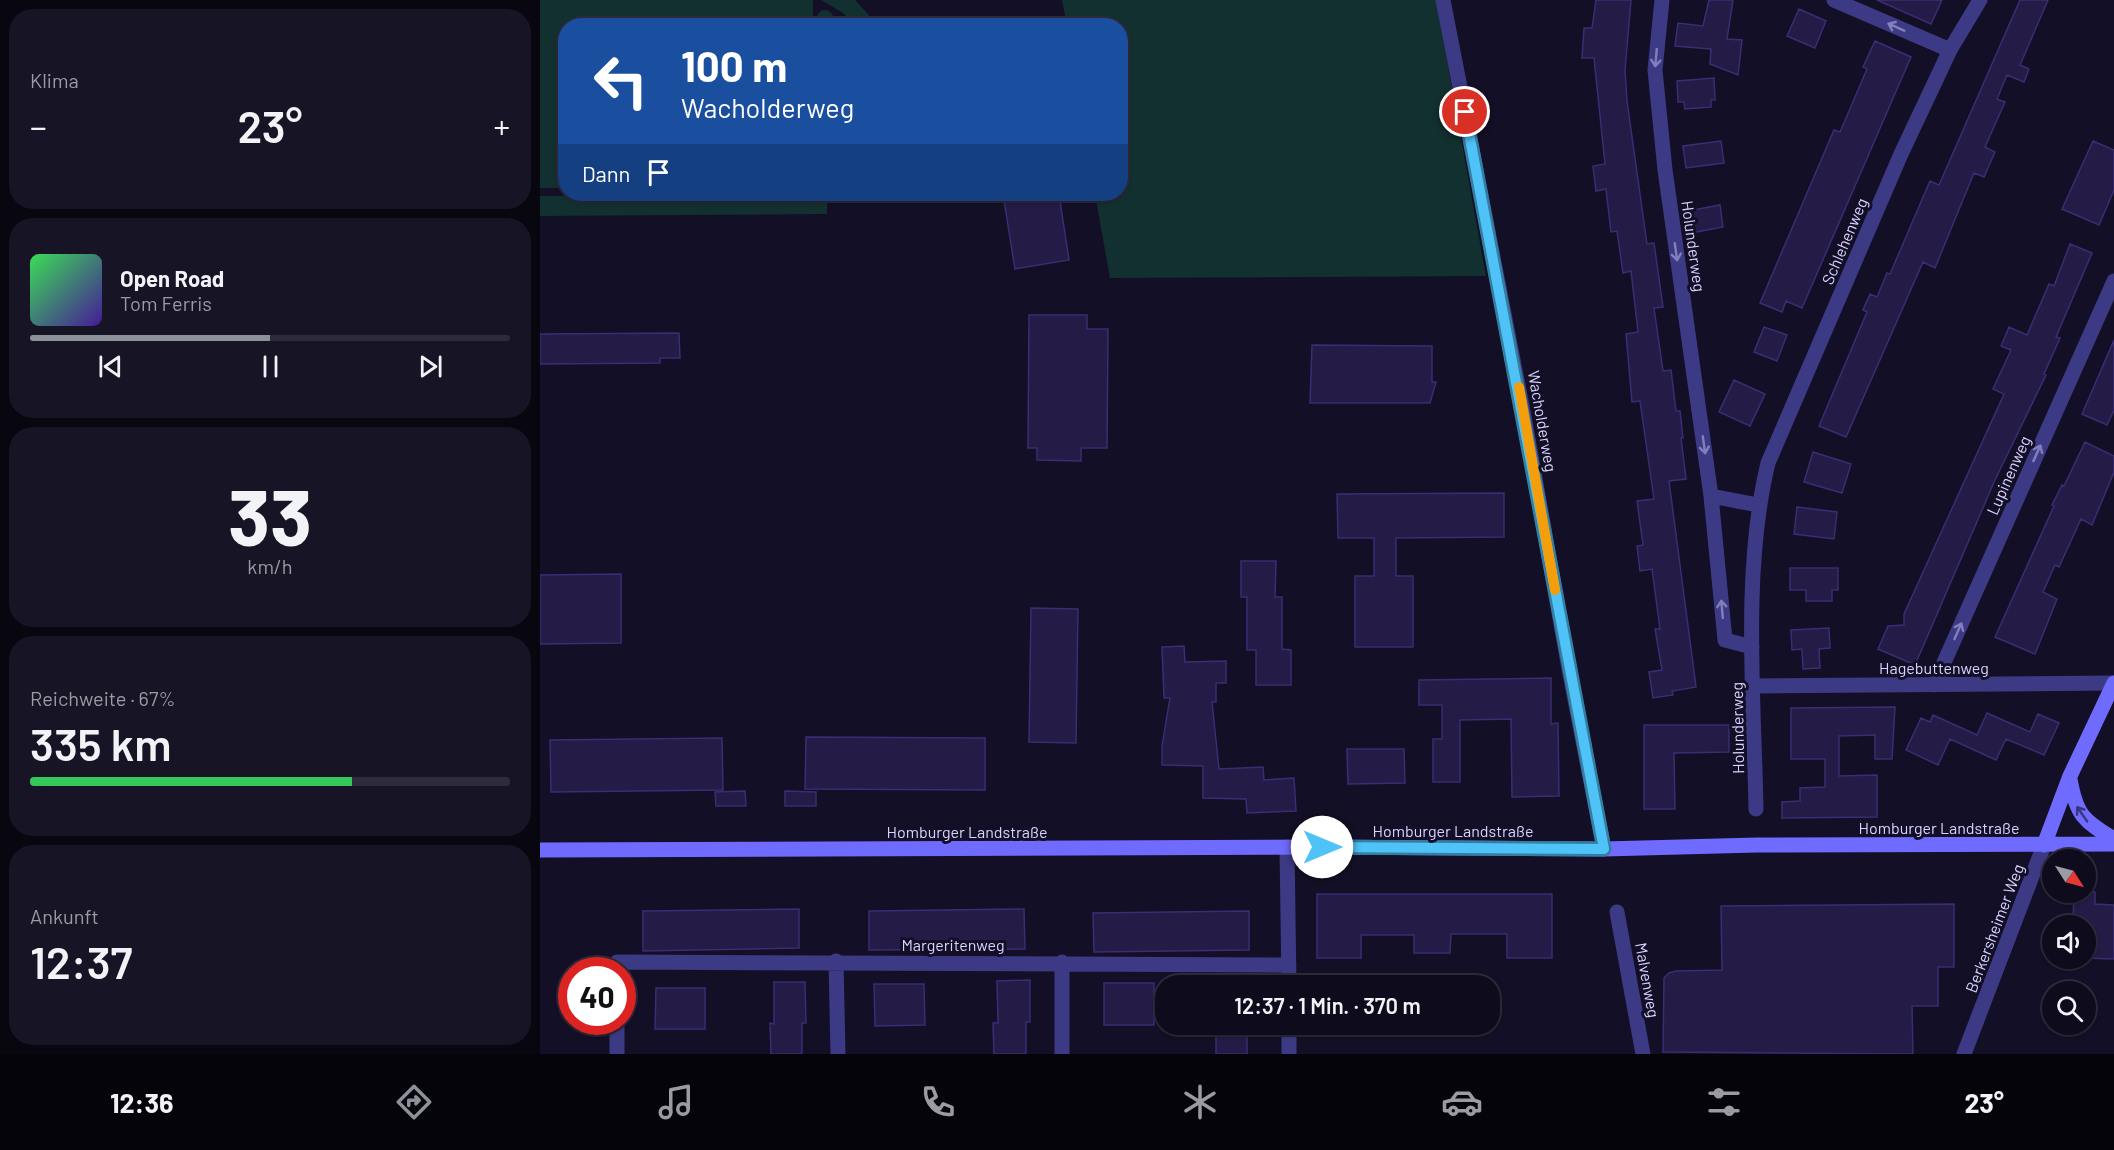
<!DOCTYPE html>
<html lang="de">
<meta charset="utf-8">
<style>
:root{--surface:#0e0b1c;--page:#171425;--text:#f1f3f6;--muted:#9b9ba3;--line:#2e2b3b;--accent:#8c9099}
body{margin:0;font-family:Barlow,sans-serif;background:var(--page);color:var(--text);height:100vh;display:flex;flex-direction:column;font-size:22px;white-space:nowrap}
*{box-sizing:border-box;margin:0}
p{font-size:20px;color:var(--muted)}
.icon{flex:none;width:33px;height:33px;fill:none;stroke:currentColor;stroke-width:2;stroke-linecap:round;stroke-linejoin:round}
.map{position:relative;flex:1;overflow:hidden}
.details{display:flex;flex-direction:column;gap:9px;padding:9px;background:#08060f;width:540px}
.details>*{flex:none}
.banner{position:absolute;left:18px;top:18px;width:570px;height:183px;border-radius:24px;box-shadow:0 2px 4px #0004,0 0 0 2px var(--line);background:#1a4fa0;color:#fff;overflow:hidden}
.needle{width:39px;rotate:126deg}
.fabs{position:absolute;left:1502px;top:849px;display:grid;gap:12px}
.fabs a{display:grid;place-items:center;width:54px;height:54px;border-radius:50%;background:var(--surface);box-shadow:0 2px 4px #0004,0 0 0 2px var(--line);font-size:30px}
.speed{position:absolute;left:18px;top:957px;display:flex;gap:12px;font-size:30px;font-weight:700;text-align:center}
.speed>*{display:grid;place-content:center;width:78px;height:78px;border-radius:50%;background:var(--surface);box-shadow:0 2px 4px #0004,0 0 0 2px var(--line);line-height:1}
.speed .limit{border:9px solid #d22;background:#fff;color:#111}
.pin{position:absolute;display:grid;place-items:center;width:51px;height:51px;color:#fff;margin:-26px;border:3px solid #fff;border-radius:50%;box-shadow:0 2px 6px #0007}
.me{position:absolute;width:66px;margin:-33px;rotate:90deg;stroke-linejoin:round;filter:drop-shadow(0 0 4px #0008)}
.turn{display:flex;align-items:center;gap:21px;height:126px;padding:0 24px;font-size:27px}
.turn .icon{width:78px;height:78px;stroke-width:2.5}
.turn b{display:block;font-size:42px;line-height:51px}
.then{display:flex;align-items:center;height:57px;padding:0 24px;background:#0003;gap:12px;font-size:22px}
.big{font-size:45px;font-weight:600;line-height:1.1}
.details .widget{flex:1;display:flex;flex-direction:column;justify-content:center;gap:9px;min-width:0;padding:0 21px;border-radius:24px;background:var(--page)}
.details .dial{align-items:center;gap:0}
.dial b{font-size:78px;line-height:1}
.song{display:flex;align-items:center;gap:18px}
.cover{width:72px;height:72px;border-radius:9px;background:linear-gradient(135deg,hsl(130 70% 55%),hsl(260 70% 35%))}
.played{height:6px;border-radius:3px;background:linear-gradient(90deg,var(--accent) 50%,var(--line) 50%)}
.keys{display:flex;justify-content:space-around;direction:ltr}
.heat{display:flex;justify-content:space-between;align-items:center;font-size:33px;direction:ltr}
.charge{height:9px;border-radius:4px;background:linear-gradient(90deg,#34c759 67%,var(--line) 0)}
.trip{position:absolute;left:615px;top:975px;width:345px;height:60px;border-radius:24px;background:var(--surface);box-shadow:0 2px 4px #0004,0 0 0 2px var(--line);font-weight:600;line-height:60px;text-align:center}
.menu{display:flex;height:96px;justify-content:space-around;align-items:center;background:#06040b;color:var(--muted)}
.menu .icon{width:42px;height:42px}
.menu .current{color:var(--accent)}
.menu b{font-size:27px;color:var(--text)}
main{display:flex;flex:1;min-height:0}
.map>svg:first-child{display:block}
.green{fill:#12302f}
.building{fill:#241b47;stroke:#3b2d73;stroke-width:1.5}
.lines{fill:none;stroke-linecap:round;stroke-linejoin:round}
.street{stroke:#3d3a85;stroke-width:15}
.secondary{stroke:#6f6bff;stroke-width:15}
.oneway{stroke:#837fbc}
.oneway2{stroke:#38347d}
.route-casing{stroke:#337fa1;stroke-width:15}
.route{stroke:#4fc3f7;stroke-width:10}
.slow{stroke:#f59e0b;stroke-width:10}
.labels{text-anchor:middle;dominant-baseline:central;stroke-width:6;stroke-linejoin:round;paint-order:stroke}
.street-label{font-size:16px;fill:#d9d4ff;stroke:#130f26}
</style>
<main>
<section class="details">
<div class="widget"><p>Klima</p>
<div class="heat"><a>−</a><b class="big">23°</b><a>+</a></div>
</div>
<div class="widget">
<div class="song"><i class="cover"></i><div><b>Open Road</b><p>Tom Ferris</p></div></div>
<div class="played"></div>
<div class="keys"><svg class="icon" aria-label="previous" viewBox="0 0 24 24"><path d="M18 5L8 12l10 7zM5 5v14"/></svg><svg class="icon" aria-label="pause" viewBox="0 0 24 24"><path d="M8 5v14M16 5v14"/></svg><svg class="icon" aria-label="next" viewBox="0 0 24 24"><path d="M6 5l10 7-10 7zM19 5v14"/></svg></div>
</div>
<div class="widget dial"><b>33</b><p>km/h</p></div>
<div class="widget"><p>Reichweite · 67%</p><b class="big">335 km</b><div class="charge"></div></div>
<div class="widget"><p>Ankunft</p><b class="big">12:37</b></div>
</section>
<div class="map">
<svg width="1574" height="1054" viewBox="0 0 1574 1054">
<rect width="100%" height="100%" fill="#130f26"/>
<path class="green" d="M0,0H273V25L26,26L25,188H0Z
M281,0H315L338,25H315L303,13Z
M522,0H896L946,276L570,278L555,194H580V26L527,25Z
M277 18a8 8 0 1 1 16 0a8 8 0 1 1-16 0Z
M302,194L287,203V214L0,216V196Z"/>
<path class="building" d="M1056,0H1091L1085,70L1087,101L1107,244L1114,243L1123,307L1114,308L1123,371L1131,370L1136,411H1140L1143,438H1141L1146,479L1129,481L1156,687L1132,691L1133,695L1113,698L1109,672L1122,670L1115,629H1120L1112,569L1100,571L1097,546L1103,545L1097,501L1114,499L1100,401L1092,402L1086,334L1098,332L1091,271L1083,273L1077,231L1071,232L1066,189L1056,191L1053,166L1065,164L1054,58H1042L1044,28H1052Z
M1169,0H1193L1187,39L1202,40L1198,75L1170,64L1171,49L1135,46L1138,23L1163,26Z
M1337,0H1402L1391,24Z
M1480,0H1508L1480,65L1489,69L1484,82L1467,75L1457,99L1465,102L1445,147L1455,152L1444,177L1434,173L1395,268L1383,262L1306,437L1279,426L1327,312L1323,310L1330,294L1337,297L1347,273L1350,274L1390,181L1399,185Z
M1259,9L1286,21L1275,48L1247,36Z
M1335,41L1371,57L1262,308L1246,301L1242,312L1220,303L1294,130L1300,132L1327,69L1323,67Z
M1174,78L1175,100H1171V107L1145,109L1144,102H1138L1137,81Z
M1181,141L1184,163L1146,168L1143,146Z
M1553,141L1574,150V190L1559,225L1522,209Z
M463,194H519L529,260L475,269Z
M1180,205L1183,227L1156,232L1153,210Z
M1530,244L1552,253L1516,337L1520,338L1504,374L1506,375L1455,480L1375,665L1338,649L1348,626L1364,625V614L1464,394L1453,389L1471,350L1461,346L1469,327L1487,335L1509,284L1514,286Z
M489,315H547V329H568L567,448H541V461L497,460V448H488Z
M1224,327L1247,335L1237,361L1214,352Z
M139,333L140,358H120V363L0,364V334Z
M1574,340V410L1567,425L1542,414Z
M772,345L892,346V382H896L890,403H770Z
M1194,380L1225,394L1210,426L1179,412Z
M1545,442L1574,456V472L1552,525L1541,519L1519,567L1515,565L1503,592L1517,599L1495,654L1455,637L1514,506L1512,505L1522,485L1524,486Z
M1273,452L1311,464L1302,493L1264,482Z
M964,493V537L856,538V576H873V647H815V576H834V538H798L797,494Z
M1257,507L1297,512L1294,539L1254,534Z
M701,561H736L735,597H742V649L751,650V685H716V650H707V597H701Z
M1250,568H1298V590H1292V601H1266V590H1250Z
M81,574V643L0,644V575Z
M491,608L538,609L536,743L489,742Z
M1289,628L1290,648L1279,649L1280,668L1263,669L1262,649L1252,650L1251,630Z
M644,646L645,662L686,661V683H676V702H672L679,769L723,767L724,780L754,778L756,811L707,813L706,799L663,798V766L622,765V746L630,698H624L622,647Z
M1011,678V724L1018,723L1019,796L972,797L971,719L920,720V782H893V739H902V705H879V680Z
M1355,707L1352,759H1335V735L1299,736V776L1337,775V817L1242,818V802L1260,801V788L1285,787V759H1251V708Z
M1447,713L1490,732L1498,714L1519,723L1504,755L1466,739L1456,760L1410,739L1398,765L1366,750L1381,718L1390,722L1393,715L1437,735Z
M1104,725H1189V752L1134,753L1135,809H1104Z
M266,737L445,738V790L265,789Z
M182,738L183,790L11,792L10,740Z
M807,749H864L865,783L808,784Z
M205,791L206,806H176L175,792Z
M245,791L276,792V806H245Z
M1534,892H1555V904L1574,905V959L1545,958V926H1533Z
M777,894H1012V958H967V934H911L910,953H874V935H821V958H777Z
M1414,904V967H1398V1006H1372L1373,1054L1123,1052L1124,978L1129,973L1136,971L1182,970L1181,906Z
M259,909V948L103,951V911Z
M484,909L485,949L329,950V911Z
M709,911V950L554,952L553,913Z
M490,980V1022H486V1054H454L453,1023H458L457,981Z
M234,982H265L266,1023H262V1054H231L230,1023L234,1024Z
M564,983H614V1025H564Z
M334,984H384L385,1025L335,1026Z
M116,988H165V1029H115Z
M676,1024H707V1054H676Z"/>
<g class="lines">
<path class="street" d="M903,0L983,411L1029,669L1064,849
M1122,0L1115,70L1125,170L1171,496L1218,505
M1294,0L1410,50
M1171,496L1185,640L1212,647
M1394,685L1574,281
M1214,686L1574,683
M1216,809C1214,698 1202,571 1228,463L1361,154L1410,50L1440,0
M747,847L749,986
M1077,912L1103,1054
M296,961L298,1054
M522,962V1054
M77,970V962L749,965
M749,1024V1054
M77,1054V1022
M1424,1054L1504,845"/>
<path class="secondary" d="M1530,779C1536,814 1543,821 1574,839
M1504,845L1530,776L1574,683
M0,850L781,847L1064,849L1217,845L1574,844"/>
</g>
<defs><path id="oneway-shaft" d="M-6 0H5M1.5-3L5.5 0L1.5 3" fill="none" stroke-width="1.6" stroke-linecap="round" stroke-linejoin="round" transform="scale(1.5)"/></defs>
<g class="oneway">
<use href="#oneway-shaft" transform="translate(1356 27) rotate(-156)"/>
<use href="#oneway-shaft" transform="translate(1116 58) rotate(95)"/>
<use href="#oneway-shaft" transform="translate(1136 252) rotate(82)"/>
<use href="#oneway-shaft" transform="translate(1164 445) rotate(82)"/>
<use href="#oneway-shaft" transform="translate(1497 453) rotate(-66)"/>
<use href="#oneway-shaft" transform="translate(1182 609) rotate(-95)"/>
<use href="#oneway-shaft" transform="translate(1418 631) rotate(-66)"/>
</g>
<use class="oneway2" href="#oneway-shaft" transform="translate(1542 814) rotate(-125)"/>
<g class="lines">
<g class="route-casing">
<path id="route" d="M782,847L1064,849L925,112"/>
</g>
<use href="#route" class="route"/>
<path class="slow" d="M979,387L1015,590"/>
</g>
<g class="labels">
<g class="street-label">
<text transform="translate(1304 241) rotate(-67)">Schlehenweg</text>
<text transform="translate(1154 246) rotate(82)">Holunderweg</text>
<text transform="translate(1003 421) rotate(80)">Wacholderweg</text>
<text transform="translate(1468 475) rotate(-66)">Lupinenweg</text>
<text x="1394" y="667">Hagebuttenweg</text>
<text transform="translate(1197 728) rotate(-91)">Holunderweg</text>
<text x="1399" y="827">Homburger Landstraße</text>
<text x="913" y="830">Homburger Landstraße</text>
<text x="427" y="831">Homburger Landstraße</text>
<text transform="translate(1454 928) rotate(-69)">Berkersheimer Weg</text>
<text x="413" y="944">Margeritenweg</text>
<text transform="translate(1108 980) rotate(80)">Malvenweg</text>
</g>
</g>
</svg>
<div class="fabs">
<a><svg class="needle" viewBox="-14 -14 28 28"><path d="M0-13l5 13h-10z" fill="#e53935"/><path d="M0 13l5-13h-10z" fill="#9b9ba3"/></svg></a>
<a><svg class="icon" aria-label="sound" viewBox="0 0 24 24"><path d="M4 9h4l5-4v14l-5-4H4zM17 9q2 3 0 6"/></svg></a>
<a><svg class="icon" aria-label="search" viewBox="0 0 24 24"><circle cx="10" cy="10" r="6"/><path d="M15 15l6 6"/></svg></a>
</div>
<div class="speed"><div class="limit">40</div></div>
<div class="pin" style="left:925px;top:112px;background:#d93025"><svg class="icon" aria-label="arrive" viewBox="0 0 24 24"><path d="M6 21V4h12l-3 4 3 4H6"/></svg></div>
<svg class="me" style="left:782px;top:847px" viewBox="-20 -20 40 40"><circle r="19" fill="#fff"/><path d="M0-13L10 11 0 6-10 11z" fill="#4fc3f7"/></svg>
<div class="trip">12:37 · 1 Min. · 370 m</div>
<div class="banner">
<div class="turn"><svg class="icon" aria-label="left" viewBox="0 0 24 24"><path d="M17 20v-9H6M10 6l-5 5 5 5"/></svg><div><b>100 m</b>Wacholderweg</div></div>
<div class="then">Dann<svg class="icon" aria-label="arrive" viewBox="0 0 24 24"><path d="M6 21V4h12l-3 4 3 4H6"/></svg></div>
</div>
</div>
</main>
<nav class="menu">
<b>12:36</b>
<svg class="icon current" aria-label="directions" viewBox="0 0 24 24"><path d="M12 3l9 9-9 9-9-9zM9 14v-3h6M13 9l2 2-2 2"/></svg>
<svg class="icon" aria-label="music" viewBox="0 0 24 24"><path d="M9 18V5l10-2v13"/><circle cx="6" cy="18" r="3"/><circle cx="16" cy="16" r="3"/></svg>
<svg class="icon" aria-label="phone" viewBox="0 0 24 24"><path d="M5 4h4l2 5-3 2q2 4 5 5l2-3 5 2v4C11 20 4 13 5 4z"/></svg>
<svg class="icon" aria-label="climate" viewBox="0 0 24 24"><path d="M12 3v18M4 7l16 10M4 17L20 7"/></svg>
<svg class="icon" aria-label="car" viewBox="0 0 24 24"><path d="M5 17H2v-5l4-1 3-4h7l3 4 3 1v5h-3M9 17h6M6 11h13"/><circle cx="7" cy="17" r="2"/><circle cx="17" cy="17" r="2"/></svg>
<svg class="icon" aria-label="filters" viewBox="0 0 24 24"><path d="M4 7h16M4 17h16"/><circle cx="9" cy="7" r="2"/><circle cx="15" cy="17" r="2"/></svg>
<b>23°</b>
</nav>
